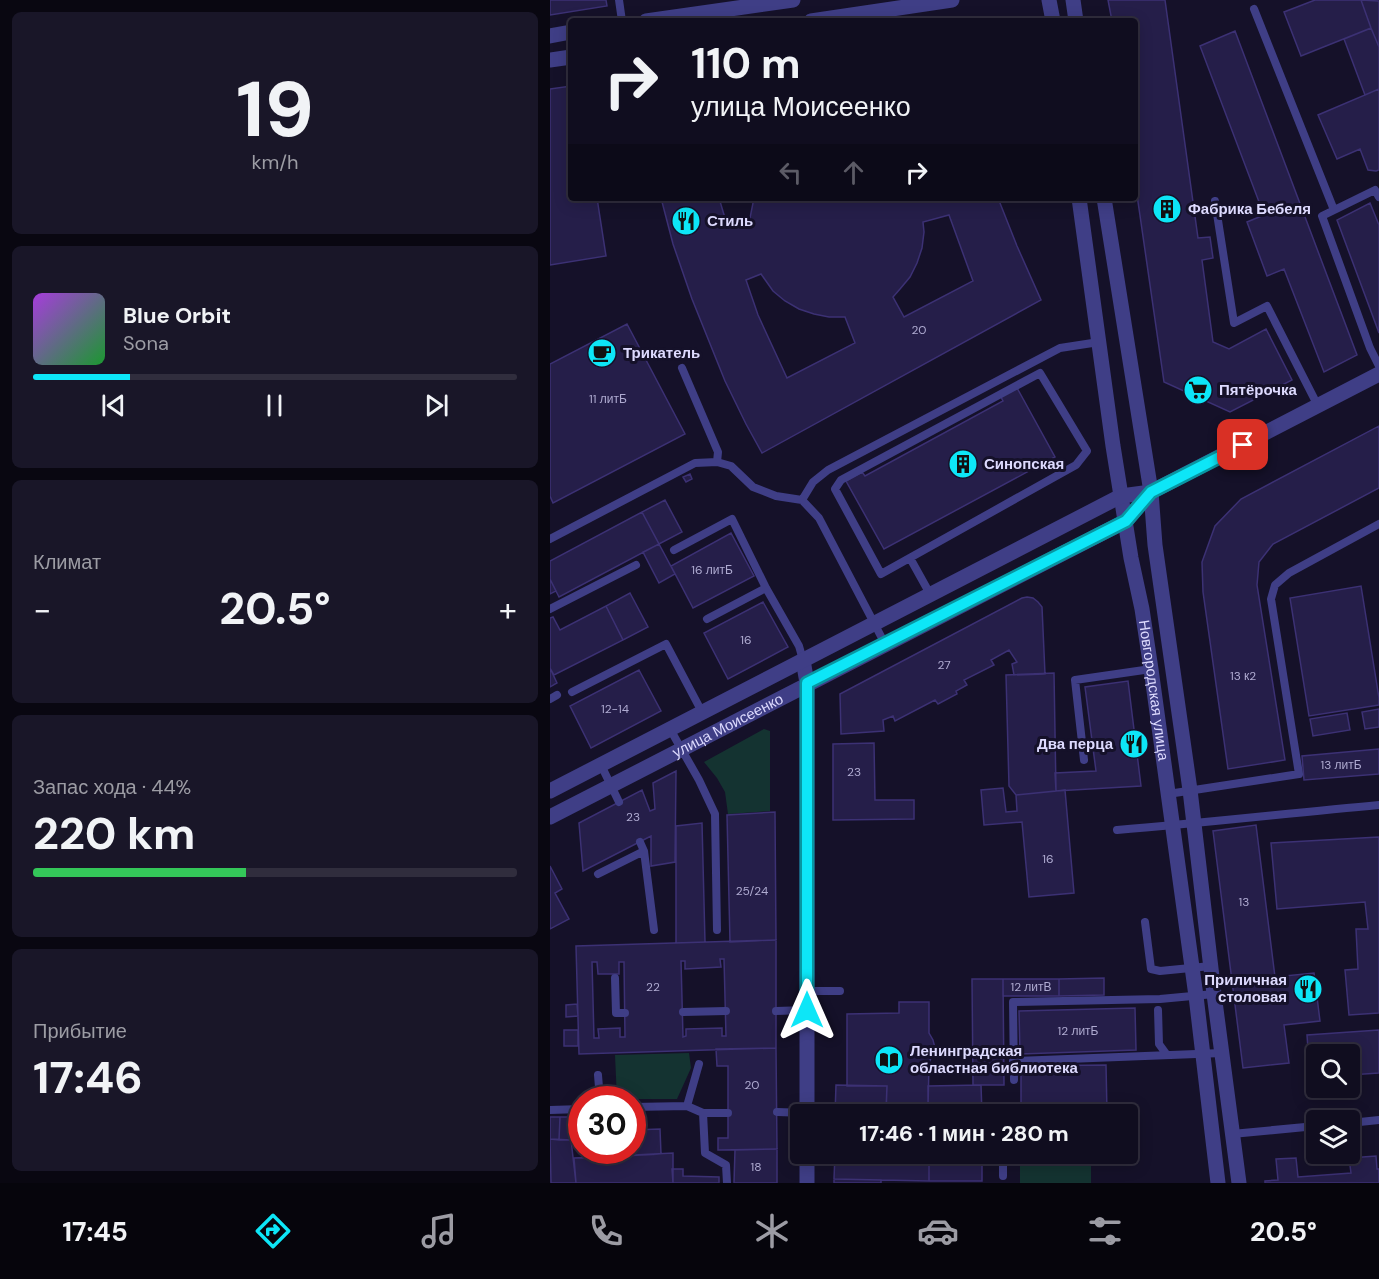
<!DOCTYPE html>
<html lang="ru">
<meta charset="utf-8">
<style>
:root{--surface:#100d1f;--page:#191628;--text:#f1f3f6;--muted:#9c9ca4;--line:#302d3d;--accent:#0de6f7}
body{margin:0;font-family:"DM Sans",sans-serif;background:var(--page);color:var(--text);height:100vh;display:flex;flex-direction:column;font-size:22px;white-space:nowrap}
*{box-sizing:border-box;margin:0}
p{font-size:20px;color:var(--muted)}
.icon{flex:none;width:33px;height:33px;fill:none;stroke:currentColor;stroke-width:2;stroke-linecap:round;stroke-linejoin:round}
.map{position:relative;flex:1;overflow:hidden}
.sheet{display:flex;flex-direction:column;gap:12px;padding:12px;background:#090711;width:550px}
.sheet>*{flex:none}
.top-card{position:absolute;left:18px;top:18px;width:570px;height:183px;border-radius:6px;box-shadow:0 3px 15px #0003,0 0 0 2px var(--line);background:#100d1f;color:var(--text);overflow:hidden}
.tools{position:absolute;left:756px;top:1044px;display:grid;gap:12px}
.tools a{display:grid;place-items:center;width:54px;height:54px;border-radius:6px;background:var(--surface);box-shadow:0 3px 15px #0003,0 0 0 2px var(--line);font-size:30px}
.speed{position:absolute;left:18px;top:1086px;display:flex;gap:12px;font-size:30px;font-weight:700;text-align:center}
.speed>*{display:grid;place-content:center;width:78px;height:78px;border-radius:50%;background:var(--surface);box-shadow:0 3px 15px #0003,0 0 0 2px var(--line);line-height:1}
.speed .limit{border:9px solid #d22;background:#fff;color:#111}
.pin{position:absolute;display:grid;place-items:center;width:51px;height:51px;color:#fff;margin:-26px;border-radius:12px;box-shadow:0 3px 9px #0006}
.me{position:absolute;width:66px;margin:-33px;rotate:0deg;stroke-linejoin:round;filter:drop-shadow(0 0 4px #0008)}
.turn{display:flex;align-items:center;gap:21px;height:126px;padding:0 24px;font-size:27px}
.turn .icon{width:78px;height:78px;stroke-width:2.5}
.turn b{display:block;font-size:42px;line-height:51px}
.lanes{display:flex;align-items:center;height:57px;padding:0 24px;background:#0003;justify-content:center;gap:30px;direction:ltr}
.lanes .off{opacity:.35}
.big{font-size:45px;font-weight:700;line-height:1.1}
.sheet .card{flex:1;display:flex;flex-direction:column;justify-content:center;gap:9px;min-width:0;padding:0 21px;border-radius:9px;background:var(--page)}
.sheet .dial{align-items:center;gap:0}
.dial b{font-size:78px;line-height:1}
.song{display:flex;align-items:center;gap:18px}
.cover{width:72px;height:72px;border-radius:9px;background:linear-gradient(135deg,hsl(280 70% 55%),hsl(130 70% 35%))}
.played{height:6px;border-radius:3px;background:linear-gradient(90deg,var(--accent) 20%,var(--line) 20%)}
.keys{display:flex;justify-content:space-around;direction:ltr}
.heat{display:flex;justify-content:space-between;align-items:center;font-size:33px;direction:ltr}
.charge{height:9px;border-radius:4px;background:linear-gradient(90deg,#34c759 44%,var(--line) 0)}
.trip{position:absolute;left:240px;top:1104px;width:348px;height:60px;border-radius:6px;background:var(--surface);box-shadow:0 3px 15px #0003,0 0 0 2px var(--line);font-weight:700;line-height:60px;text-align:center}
.menu{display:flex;height:96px;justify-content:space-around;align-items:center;background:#06050c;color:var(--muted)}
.menu .icon{width:42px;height:42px}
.menu .active{color:var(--accent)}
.menu b{font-size:27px;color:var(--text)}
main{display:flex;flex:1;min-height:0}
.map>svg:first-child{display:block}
.green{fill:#143331}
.building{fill:#251e49;stroke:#3c3174;stroke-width:1.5;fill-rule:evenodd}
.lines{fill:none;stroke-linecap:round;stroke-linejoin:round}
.service{stroke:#3f3e86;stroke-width:8}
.minor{stroke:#3f3e86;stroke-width:15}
.tertiary{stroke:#3f3e86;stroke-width:15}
.route-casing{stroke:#0896a1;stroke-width:15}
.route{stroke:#0de6f7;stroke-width:10}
.labels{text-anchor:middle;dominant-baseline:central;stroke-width:6;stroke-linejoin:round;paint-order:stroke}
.number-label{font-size:12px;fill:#afabd1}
.poi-label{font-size:15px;font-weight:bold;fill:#dddafe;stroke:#151129;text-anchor:start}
.street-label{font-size:15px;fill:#dddafe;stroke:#151129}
</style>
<main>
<section class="sheet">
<div class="card dial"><b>19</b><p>km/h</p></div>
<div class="card">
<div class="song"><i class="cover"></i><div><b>Blue Orbit</b><p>Sona</p></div></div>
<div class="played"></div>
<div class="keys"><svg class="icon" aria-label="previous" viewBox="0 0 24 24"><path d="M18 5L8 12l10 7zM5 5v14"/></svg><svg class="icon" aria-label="pause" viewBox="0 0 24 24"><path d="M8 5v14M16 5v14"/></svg><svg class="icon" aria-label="next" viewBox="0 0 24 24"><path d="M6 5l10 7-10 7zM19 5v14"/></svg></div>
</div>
<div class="card"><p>Климат</p>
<div class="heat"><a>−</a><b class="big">20.5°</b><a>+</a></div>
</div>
<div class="card"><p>Запас хода · 44%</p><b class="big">220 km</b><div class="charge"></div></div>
<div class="card"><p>Прибытие</p><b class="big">17:46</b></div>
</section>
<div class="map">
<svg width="829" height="1183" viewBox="0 0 829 1183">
<rect width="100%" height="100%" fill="#151129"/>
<path class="green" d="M214,729L220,731V811L178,814L175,792L167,778L154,762Z
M139,1053L141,1068L127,1099H67L65,1055Z
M470,1154H541V1183H470Z"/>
<path class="building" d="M0,0H56L57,6L0,15Z
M558,0H615L648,238L660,237L663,258L652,260L663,342L679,349L716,329L742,380L680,412L614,382L585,181V21H562Z
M765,0H811L821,28L751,56L734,12Z
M811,0L829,1V47L821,28Z
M821,28L829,47V89L815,95L794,39Z
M685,31L807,355L774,372L734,269L717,276L697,222L714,215L650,46Z
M21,86V198H47L56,256L0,265V89Z
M829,89V170L826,171L818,170L810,149L787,159L768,115Z
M111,198H169L178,228L199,223L204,198H448L467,246L491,300L212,453L196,424L175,381L142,299L123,244ZM399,215L423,281L354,317L343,297L350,289L360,277L367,263L372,248L374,232L373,222ZM211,274L223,291L235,301L249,309L264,314L279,317H295L305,343L237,378L208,315L196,280Z
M820,203L829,225V333L787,220Z
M77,324L135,434L3,503L0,496V364Z
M466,386L505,457L334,549L296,481L312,472L315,476L453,401L450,395Z
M829,426V488L723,544L709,562L707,585L735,760L678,769L653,592L652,562L665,526L691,499Z
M140,474L142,479L136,482L133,477Z
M115,500L132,532L109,544L92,512Z
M92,512L109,544L9,597L0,579V561Z
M181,533L204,576L143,608L121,566Z
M109,544L125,574L109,583L93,552Z
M0,579L6,591L0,594Z
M811,586L829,698V705L759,716L740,598Z
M80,593L98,627L73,640L56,606Z
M477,597L483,598L488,602L492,607L495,674L464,675L462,664L467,662L459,650L441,660L444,665L414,680L417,685L406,691L407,694L388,704L385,700L345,721L343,716L333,720L334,731L291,734L290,694L472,598Z
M213,602L238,647L178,679L154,633Z
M56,606L73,640L4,675L0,668V618L3,617L10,630Z
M0,668L7,683L0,687Z
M89,670L111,711L41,748L20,706Z
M504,673L506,791L466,795L459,786L456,675Z
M578,681L591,786L506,791L505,773L546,771L535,687Z
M829,709V727L815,729L812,712Z
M797,713L800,730L763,736L760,719Z
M324,743L325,800H364V819L283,820V744Z
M829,749V774L754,780L752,756Z
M126,771L125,862L101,866V836L33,871L29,823L92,790L100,811L105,809L103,783Z
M453,788L456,812L467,811L466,795L515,790L524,893L479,897L472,822L434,825L431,790Z
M225,812L226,940L180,942L177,815Z
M152,823L155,942L126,943V826Z
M706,825L725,977L764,973L770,1021L734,1025L739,1063L693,1068L663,831Z
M829,837V1013L799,1015L795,970L808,969L806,929H818L815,902L727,909L721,843Z
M0,866L12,889L5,893L19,919L0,929Z
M226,940V1048L29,1054L26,946ZM170,959H174L176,1036H172V1028L136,1029V1036L133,1037L131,961H135V969L171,967ZM42,962H47L48,974H69V962H74L75,1037H70V1028L48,1029L49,1038H44Z
M554,978V995L509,996V979Z
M422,979H453L454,1085H423Z
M453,979H509V996H453Z
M349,1002H379V1033L383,1040L385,1048L379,1063L378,1110H336L337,1086H297V1014L349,1013Z
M27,1004L28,1016L16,1017V1005Z
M585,1008L586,1050L470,1054L469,1011Z
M14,1030H28V1046H14Z
M829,1030V1073L800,1075V1054H766V1077L760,1078L757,1035Z
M226,1048L227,1149L168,1150V1138H178V1066H167L166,1049Z
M556,1065L557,1112L471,1113V1066Z
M286,1085L337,1086L336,1114H285Z
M431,1085L432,1114H378V1086Z
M0,1117H10L9,1140L0,1139Z
M10,1117H32V1140H9Z
M110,1129L111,1154L33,1158V1150H82V1130Z
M0,1139L21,1140L26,1183H1Z
M227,1149V1183H184L185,1150Z
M123,1153V1183H26L24,1158Z
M285,1154H336L335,1164H341V1158H379V1181L284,1179Z
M379,1154H432V1181H379Z
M826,1156L827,1169H829V1183H715V1181L728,1180L726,1159L746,1158L748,1177L801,1173L799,1158Z
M122,1169H133V1176L169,1177V1183H123Z
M284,1179L331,1180V1183H284Z"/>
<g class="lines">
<path class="service" d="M69,0L72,21
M704,9L784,210
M829,197L825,190L772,216L820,348L829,366
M665,201L684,323L717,306L768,406
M132,368L168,452L167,462
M490,373L537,451L526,465L331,574L285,489L291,480Z
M252,500L263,482L278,470L510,348L549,342
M0,539L145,463L167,462L181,466L203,487L226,496L252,500L269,518L335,644
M124,550L182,519L216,588L249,646L253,660
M360,558L380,594
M0,609L86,565
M157,619L216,588
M22,692L116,644L152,712
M0,699L7,695
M120,729L149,780L165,814L167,930
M534,760L525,680L601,669
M51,765L69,802
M618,794L749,774L721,599L725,585L739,573L829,524
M567,830C654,823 741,813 829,805
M90,842L94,851L104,930
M48,874L94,851
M595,922L601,969L610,971L661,966
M65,978L66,1013H75
M257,991H290
M608,1010L609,1044L617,1055
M226,1011L257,1010
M133,1012L176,1011
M463,1061L672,1053
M48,1075L50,1100
M464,1080L463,1002L610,999L664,994
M137,1106L149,1064
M82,1107L137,1106L153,1113H178
M0,1110L32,1109
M227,1112L257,1113
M153,1113L155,1153L176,1165L177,1183
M800,1123L829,1120
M682,1134L766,1126
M453,1154V1176"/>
<path class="minor" d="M96,21L243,0
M261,21L402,0
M0,36L21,32
M0,60L21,57
M253,660L257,683V1114
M257,1183V1154"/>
<g class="tertiary">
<path d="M499,0L503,21"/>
<path d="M523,0L526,21"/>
<path id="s1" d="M529,198L563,446L581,558L592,609L601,669L646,996L668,1183"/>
<path d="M554,198L601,492L605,545L640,790L664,994L689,1183"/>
<path d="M0,791L571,496L601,492"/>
<path id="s2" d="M0,817L576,521L601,492L829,374"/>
</g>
</g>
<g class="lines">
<g class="route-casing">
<path id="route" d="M257,1010V683L576,521L601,492L693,445"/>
</g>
<use href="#route" class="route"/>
</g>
<defs>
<g id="building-disc" transform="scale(1.5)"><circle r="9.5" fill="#0de6f7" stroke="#151129"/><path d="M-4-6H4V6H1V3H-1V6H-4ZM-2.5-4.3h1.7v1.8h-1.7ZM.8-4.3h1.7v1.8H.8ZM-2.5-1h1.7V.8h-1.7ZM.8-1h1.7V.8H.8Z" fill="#111"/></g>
<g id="restaurant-disc" transform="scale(1.5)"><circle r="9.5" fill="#0de6f7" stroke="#151129"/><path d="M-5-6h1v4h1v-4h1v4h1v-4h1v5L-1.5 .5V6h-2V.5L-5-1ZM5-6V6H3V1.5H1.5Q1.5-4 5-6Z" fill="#111"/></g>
<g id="cafe-disc" transform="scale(1.5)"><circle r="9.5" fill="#0de6f7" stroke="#151129"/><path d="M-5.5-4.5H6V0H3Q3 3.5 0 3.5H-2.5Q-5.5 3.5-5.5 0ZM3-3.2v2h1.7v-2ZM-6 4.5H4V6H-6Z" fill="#111"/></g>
<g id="supermarket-disc" transform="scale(1.5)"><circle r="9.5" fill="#0de6f7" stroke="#151129"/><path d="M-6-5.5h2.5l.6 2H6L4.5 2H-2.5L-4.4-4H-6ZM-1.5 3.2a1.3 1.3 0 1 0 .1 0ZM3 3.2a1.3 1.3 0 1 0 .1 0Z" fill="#111"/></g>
<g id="library-disc" transform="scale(1.5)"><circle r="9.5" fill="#0de6f7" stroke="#151129"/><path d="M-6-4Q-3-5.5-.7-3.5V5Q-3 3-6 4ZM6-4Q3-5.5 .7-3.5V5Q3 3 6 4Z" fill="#111"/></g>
</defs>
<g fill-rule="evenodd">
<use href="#building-disc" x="617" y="209"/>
<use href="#restaurant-disc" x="136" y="221"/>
<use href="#cafe-disc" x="52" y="353"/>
<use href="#supermarket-disc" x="648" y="390"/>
<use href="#building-disc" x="413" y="464"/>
<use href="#restaurant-disc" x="584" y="744"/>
<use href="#restaurant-disc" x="758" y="989"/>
<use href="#library-disc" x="339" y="1060"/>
</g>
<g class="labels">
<g class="number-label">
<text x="369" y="330">20</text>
<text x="58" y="399">11 литБ</text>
<text x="162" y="570">16 литБ</text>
<text x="196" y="640">16</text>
<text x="394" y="665">27</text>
<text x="693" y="676">13 к2</text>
<text x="65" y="709">12-14</text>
<text x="791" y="765">13 литБ</text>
<text x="304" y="772">23</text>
<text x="83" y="817">23</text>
<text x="498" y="859">16</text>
<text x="202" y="891">25/24</text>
<text x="694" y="902">13</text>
<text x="103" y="987">22</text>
<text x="481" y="987">12 литВ</text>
<text x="528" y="1031">12 литБ</text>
<text x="202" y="1085">20</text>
<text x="206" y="1167">18</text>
</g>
<g class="poi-label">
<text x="638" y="209">Фабрика Бебеля</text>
<text x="157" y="221">Стиль</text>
<text x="73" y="353">Трикатель</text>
<text x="669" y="390">Пятёрочка</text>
<text x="434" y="464">Синопская</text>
<text x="563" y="744" text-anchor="end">Два перца</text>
<text x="737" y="980" text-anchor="end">Приличная<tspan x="737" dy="17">столовая</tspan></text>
<text x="360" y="1051">Ленинградская<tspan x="360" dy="17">областная библиотека</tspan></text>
</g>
<g class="street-label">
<text stroke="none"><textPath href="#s1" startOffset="498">Новгородская улица</textPath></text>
<text stroke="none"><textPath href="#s2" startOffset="200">улица Моисеенко</textPath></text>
</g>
</g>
</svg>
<div class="tools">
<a><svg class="icon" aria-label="search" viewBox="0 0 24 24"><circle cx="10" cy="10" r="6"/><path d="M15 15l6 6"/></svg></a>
<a><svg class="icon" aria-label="layers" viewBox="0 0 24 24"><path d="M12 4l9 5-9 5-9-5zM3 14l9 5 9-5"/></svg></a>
</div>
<div class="speed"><div class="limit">30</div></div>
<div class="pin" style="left:693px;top:445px;background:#d93025"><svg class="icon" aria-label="arrive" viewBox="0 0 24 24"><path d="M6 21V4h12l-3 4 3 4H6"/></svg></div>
<svg class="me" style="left:257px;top:1010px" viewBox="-20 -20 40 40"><path d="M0-17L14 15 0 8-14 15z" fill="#0de6f7" stroke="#fff" stroke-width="4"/></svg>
<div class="trip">17:46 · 1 мин · 280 m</div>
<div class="top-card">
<div class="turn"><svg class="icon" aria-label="right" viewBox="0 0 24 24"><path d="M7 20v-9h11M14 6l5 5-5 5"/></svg><div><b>110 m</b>улица Моисеенко</div></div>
<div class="lanes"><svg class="icon off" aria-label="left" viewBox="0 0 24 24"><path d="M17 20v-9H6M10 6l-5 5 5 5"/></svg><svg class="icon off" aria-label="ahead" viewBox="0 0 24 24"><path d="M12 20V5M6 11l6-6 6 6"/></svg><svg class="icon" aria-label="right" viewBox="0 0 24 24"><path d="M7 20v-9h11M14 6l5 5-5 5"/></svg></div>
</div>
</div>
</main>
<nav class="menu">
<b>17:45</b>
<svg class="icon active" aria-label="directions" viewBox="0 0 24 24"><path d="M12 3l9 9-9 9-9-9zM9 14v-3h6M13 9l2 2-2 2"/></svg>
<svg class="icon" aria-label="music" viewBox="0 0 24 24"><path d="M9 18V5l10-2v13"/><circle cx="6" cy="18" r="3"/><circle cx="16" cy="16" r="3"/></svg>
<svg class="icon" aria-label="phone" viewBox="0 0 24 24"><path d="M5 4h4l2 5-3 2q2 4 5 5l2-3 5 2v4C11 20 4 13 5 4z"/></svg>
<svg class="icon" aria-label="climate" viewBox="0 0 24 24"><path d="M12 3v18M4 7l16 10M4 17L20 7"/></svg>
<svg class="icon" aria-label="car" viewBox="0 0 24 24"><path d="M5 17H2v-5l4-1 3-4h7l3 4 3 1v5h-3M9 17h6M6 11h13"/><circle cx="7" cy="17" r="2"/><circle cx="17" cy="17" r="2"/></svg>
<svg class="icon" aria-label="filters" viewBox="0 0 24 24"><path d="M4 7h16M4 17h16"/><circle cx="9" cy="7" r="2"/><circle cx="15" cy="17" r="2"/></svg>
<b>20.5°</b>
</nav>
